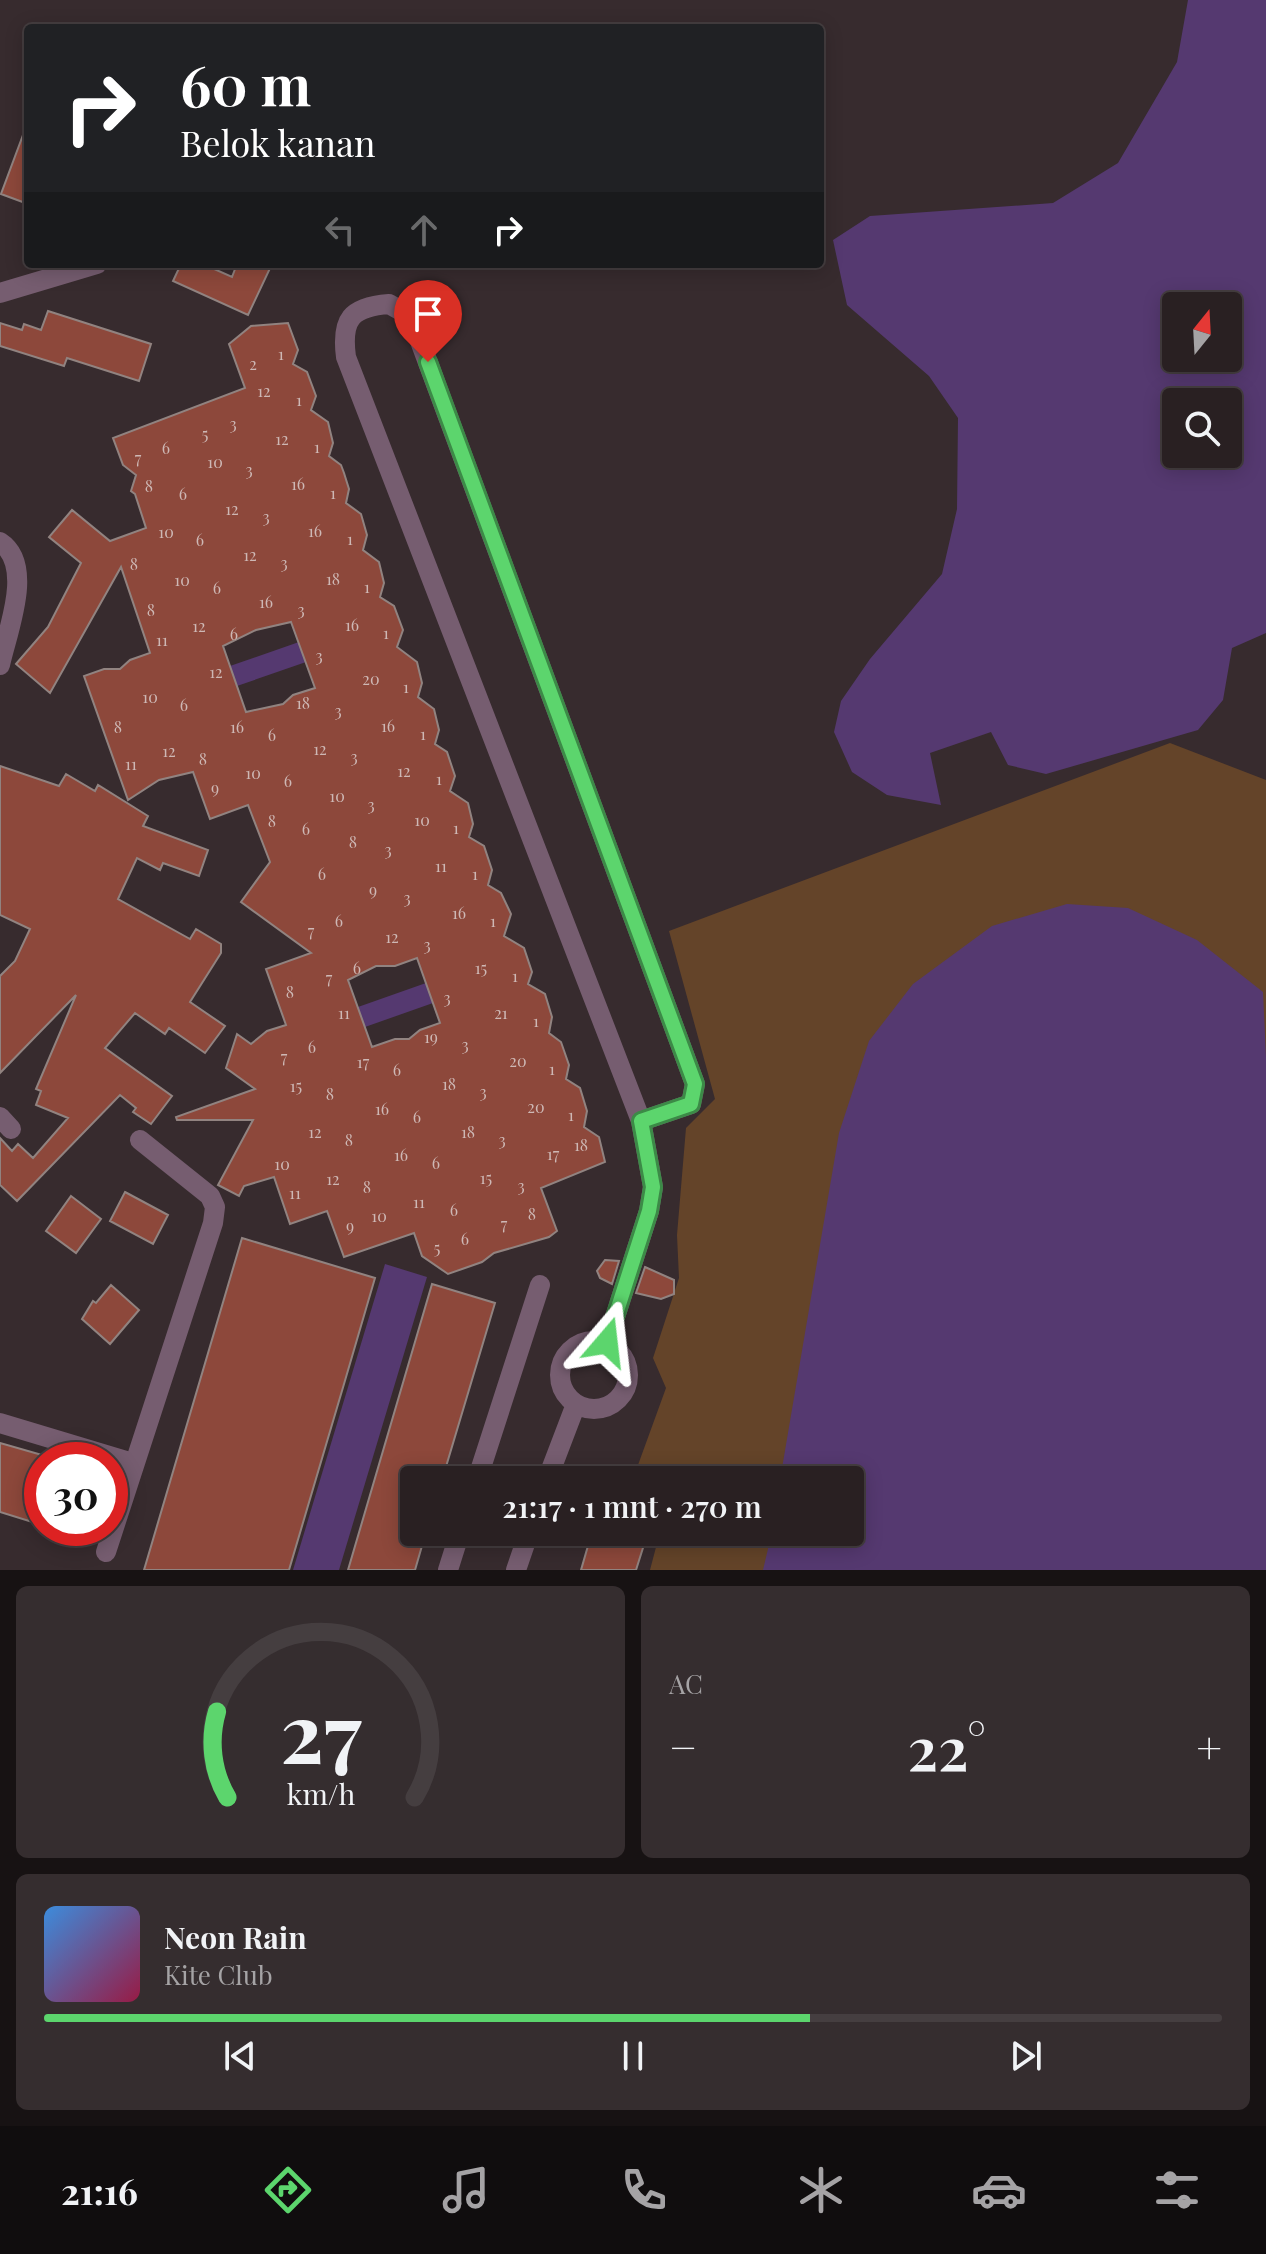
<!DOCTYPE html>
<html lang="id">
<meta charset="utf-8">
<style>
:root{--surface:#292022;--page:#352d2f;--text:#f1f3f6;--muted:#a5a3a5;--line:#453e40;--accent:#5cd56d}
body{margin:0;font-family:"Playfair Display",serif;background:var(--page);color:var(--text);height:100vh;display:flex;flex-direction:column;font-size:30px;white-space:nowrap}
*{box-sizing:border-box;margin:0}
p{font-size:26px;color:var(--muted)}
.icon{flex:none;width:44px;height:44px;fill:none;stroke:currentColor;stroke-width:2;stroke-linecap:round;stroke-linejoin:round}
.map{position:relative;height:1570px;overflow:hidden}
.drawer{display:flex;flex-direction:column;gap:16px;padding:16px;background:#171213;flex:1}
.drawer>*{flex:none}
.top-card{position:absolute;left:24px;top:24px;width:800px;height:244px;border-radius:8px;box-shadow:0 4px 20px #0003,0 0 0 2px var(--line);background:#202124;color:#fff;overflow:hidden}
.needle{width:52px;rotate:18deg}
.buttons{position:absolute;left:1162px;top:292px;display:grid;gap:16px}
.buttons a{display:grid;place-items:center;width:80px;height:80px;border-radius:8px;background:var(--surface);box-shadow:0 4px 20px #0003,0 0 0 2px var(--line);font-size:40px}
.speed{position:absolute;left:24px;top:1442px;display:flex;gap:16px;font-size:40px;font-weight:700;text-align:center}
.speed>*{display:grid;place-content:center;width:104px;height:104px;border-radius:50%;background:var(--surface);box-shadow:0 4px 20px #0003,0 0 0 2px var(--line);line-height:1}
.speed .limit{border:12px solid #d22;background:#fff;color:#111}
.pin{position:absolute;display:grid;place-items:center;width:68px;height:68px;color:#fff;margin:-82px -34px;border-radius:50% 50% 50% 0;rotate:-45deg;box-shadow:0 0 8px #0007}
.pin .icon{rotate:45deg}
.me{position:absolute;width:88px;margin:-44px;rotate:17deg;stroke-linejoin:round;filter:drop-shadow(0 0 6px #0008)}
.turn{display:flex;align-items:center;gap:28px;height:168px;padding:0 24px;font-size:36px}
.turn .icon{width:104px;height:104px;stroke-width:2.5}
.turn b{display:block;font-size:56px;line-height:68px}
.lanes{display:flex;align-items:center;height:76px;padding:0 24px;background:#0003;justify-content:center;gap:40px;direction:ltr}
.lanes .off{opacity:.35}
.big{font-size:60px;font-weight:600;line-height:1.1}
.drawer .tile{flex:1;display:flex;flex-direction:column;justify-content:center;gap:12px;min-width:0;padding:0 28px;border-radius:12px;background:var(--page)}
.drawer .dial{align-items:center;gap:0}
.dial svg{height:208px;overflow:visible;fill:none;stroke:var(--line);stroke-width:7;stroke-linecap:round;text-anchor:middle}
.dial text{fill:var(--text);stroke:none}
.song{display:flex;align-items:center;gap:24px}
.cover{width:96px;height:96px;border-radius:12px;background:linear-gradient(135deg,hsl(210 70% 55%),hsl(340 70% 35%))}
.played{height:8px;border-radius:4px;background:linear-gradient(90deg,var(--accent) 65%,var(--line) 65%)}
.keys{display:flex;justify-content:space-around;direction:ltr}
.heat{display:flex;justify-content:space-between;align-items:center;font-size:44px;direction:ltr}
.drawer .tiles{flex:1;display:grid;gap:16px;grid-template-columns:1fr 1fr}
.tile:last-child{grid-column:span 2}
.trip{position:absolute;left:400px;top:1466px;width:464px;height:80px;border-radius:8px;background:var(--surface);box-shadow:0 4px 20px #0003,0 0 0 2px var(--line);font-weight:600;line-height:80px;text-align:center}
.menu{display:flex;height:128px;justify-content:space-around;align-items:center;background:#100d0e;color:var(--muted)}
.menu .icon{width:56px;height:56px}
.menu .current{color:var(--accent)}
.menu b{font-size:36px;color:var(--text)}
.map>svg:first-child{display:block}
.green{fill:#644429}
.water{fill:#553970;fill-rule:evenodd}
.building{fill:#8d483b;stroke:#918380;stroke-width:2;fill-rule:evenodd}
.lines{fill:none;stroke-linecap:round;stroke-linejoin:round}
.street{stroke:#765d70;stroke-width:20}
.route-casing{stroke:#3c8a47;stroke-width:20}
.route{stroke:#5cd56d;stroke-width:14}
.labels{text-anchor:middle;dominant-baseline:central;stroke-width:6;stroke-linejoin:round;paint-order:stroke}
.number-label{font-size:16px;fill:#ceb8b5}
</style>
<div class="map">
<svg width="1266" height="1570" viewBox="0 0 1266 1570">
<rect width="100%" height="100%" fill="#372b2e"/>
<path class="green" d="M1170,743L1266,780V1570H650L660,1532H850V1480H674L676,1472L638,1465L666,1388L653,1358L679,1278L677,1235L686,1128L715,1099L669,931Z"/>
<path class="water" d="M1188,0H1266V633L1232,648L1223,700L1198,730L1046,774L1008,765L991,732L930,753L941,805L887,795L852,772L834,732L841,701L870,659L942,574L957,509L958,418L929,376L847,305L833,240L870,216L1053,203L1118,163L1177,62ZM1176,306H1228V358H1176ZM1228,402V454H1176V402Z
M299,642L306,662L237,686L230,666Z
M1067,904L1128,908L1197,940L1263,992L1266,1057V1570H763L772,1532H850V1480H780L839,1133L869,1041L913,984L992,926Z
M426,983L433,1003L365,1027L358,1007Z
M385,1264L427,1277L339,1570H293Z"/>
<path class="building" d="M26,127H28V204L1,194Z
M181,264H203L232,277L237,264H272L248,315L173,281Z
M48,311L151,344L139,381L67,358L64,366L0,346V323L22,330L24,324L41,330Z
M288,323L298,350L293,364L307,372L316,396L311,410L328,422L333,443L329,456L341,465L344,473L349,489L346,503L361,514L367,535L363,550L379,562L384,583L380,597L394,606L403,630L397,647L417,662L422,683L418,697L434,709L439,730L435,744L447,752L455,776L450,791L468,803L473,824L469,837L484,846L492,870L488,885L501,893L511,914L504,936L524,948L532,972L528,984L545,994L552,1017L549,1033L561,1042L569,1065L566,1079L580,1088L587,1111L584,1127L599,1137L605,1162L541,1188L557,1231L549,1237L494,1253L482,1262L448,1274L422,1256L414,1233L344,1257L327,1211L290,1224L274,1177L244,1186L239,1196L218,1185L253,1120H177L176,1117L255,1089L226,1068L237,1034L251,1044L267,1031L286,1025L266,969L311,953L241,902L270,862L248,805L210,819L193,772L159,780L128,800L84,676L104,669H120L130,660L150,653L121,567L50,693L16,664L48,627L81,563L49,537L72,510L110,541L146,528L135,494L131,491L136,475L123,465L113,438L245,388L229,344L251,326ZM291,622L315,688L293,695L283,704L246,712L223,646L256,630ZM417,958L440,1023L420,1030L409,1039H395L372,1047L348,980L376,966H395Z
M0,766L59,786L66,774L95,791L98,785L148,816L143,826L208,850L199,876L163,863L160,870L137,858L118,899L190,939L196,929L221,944V953L190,1002L225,1026L205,1053L169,1028L165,1034L135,1013L105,1048L172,1096L151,1124L133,1112L136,1108L120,1095L17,1201L0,1185V1138L12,1151L18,1144L33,1158L68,1118L36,1105L41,1091L36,1089L76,995L0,1073V976L15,961L30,929L0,915Z
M125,1192L168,1215L153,1244L110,1221Z
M71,1196L101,1219L76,1253L46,1231Z
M242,1238L375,1278L344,1384L289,1570H144Z
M605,1260L619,1261L612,1284L600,1278L597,1271Z
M645,1267L674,1280V1294L661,1299L636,1293Z
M432,1284L495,1303L442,1480H414V1532H426L415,1570H348Z
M111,1285L139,1310L110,1344L82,1319L93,1301L96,1303Z
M0,1443L42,1455V1525L0,1512Z
M592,1532H648L636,1570H581Z"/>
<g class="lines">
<path class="street" d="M0,293L97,264
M389,304L405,313L417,333L695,1084L691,1104L641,1121L346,357C341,319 351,307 389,304Z
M0,542C35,565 7,632 0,665
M0,1117L11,1129
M560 1375a34 34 0 1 1 68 0a34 34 0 1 1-68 0Z
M607,1342L649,1211L653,1187L641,1121
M0,1423L133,1463
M477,1480L540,1285
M547,1480L576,1404
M106,1552L213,1223L215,1207L210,1196L140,1140
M448,1570L460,1532
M516,1570L529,1532"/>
</g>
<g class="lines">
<g class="route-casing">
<path id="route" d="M428,362L695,1084L691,1104L641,1121L653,1187L649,1211L607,1342"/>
</g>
<use href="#route" class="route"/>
</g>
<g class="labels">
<g class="number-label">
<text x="281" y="353">1</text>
<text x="253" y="363">2</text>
<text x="264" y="390">12</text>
<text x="299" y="399">1</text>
<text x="233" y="423">3</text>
<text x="205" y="433">5</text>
<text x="282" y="438">12</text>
<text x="317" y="446">1</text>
<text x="166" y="447">6</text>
<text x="138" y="457">7</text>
<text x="215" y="461">10</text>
<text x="249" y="469">3</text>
<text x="298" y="483">16</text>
<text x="149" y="485">8</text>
<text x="333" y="492">1</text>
<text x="183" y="493">6</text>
<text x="232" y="508">12</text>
<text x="266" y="516">3</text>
<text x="315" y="530">16</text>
<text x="166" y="531">10</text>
<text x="350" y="538">1</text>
<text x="200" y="539">6</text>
<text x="250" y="554">12</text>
<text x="284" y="562">3</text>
<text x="134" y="563">8</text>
<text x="333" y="578">18</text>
<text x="182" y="579">10</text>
<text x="367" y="586">1</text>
<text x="217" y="587">6</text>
<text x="266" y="601">16</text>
<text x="151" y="609">8</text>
<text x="301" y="609">3</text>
<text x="352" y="624">16</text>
<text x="199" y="625">12</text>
<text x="386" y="632">1</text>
<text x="234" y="633">6</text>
<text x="162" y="639">11</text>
<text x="319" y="655">3</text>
<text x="216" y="671">12</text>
<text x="371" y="678">20</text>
<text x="406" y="686">1</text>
<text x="150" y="696">10</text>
<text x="303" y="702">18</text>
<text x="184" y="704">6</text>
<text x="338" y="710">3</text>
<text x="388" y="725">16</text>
<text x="118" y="726">8</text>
<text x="237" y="726">16</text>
<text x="423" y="733">1</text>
<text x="272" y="734">6</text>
<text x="320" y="748">12</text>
<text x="169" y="750">12</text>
<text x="354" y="756">3</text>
<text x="203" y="758">8</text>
<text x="131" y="763">11</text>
<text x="404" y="770">12</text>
<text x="253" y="772">10</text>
<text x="439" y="778">1</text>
<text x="288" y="780">6</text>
<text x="215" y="787">9</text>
<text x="337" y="795">10</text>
<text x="371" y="804">3</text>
<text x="422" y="819">10</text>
<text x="272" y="820">8</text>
<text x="456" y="827">1</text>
<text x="306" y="828">6</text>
<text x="353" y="841">8</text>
<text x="388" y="849">3</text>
<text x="441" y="865">11</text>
<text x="322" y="873">6</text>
<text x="475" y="873">1</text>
<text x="373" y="889">9</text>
<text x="407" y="897">3</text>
<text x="459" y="912">16</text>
<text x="339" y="920">6</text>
<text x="493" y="920">1</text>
<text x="311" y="930">7</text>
<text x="392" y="936">12</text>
<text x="427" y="944">3</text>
<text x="357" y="967">6</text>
<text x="481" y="967">15</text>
<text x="515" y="975">1</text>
<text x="329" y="977">7</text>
<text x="290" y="991">8</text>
<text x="447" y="997">3</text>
<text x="344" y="1012">11</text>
<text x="501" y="1012">21</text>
<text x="536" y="1020">1</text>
<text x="431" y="1036">19</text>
<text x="465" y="1044">3</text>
<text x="312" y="1046">6</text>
<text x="284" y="1056">7</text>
<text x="518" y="1060">20</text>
<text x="363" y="1061">17</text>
<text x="552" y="1068">1</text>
<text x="397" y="1069">6</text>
<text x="449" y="1083">18</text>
<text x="296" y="1085">15</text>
<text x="483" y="1091">3</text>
<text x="330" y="1093">8</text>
<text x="536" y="1106">20</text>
<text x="382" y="1108">16</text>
<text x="571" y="1114">1</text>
<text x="417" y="1116">6</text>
<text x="315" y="1131">12</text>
<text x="468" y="1131">18</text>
<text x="349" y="1139">8</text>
<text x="502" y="1139">3</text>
<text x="581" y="1144">18</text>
<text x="553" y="1153">17</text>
<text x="401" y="1154">16</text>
<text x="436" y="1162">6</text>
<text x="282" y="1163">10</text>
<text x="486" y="1177">15</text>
<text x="333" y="1178">12</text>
<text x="521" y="1185">3</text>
<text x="367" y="1186">8</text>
<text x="295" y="1192">11</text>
<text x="419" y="1201">11</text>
<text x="454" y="1209">6</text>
<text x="532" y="1213">8</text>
<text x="379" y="1215">10</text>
<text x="504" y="1223">7</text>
<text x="350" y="1225">9</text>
<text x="465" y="1238">6</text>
<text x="437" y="1247">5</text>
</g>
</g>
</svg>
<div class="buttons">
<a><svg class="needle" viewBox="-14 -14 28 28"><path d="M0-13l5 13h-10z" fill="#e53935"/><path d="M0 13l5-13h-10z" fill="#a5a3a5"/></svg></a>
<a><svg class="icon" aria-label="search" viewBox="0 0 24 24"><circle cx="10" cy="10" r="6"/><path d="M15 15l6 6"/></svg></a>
</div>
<div class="speed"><div class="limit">30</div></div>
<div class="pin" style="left:428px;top:362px;background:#d93025"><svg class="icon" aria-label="arrive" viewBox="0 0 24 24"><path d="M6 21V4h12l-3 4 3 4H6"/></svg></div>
<svg class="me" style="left:607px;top:1342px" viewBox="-20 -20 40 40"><path d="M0-17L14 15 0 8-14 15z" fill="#5cd56d" stroke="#fff" stroke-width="4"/></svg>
<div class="trip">21:17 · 1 mnt · 270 m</div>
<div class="top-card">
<div class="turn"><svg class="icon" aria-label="right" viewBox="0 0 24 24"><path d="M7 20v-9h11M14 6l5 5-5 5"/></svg><div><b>60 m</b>Belok kanan</div></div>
<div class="lanes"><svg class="icon off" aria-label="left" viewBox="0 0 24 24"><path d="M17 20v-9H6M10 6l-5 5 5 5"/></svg><svg class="icon off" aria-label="ahead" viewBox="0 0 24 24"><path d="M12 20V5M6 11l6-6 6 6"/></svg><svg class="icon" aria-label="right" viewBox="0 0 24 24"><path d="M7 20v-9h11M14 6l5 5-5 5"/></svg></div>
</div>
</div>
<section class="drawer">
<div class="tiles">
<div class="tile dial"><svg viewBox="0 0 100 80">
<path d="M14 69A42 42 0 1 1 86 69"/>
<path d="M14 69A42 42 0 0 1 10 36" stroke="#5cd56d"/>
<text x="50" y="56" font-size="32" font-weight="700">27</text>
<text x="50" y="72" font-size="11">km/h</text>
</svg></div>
<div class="tile"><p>AC</p>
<div class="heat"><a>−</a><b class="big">22°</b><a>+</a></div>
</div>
<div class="tile">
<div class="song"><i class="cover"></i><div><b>Neon Rain</b><p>Kite Club</p></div></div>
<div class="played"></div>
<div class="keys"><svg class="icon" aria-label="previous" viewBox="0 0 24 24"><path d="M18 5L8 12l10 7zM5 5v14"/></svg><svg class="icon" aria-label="pause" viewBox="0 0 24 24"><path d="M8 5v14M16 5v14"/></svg><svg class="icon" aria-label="next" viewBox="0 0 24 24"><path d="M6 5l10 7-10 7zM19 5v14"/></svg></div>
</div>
</div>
</section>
<nav class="menu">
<b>21:16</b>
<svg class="icon current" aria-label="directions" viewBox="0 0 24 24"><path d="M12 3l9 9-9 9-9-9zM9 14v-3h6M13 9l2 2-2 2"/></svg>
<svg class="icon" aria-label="music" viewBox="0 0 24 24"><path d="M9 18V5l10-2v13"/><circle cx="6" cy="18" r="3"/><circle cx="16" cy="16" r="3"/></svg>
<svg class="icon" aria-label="phone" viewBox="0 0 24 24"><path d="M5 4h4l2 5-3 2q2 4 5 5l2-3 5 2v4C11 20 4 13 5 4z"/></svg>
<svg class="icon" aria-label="climate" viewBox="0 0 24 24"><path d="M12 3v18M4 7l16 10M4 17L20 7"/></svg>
<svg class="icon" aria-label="car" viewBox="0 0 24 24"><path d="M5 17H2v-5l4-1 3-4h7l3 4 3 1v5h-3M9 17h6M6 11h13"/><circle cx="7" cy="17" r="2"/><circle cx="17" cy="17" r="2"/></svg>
<svg class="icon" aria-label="filters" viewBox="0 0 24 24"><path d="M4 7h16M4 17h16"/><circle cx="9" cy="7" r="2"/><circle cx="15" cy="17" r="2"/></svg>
</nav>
